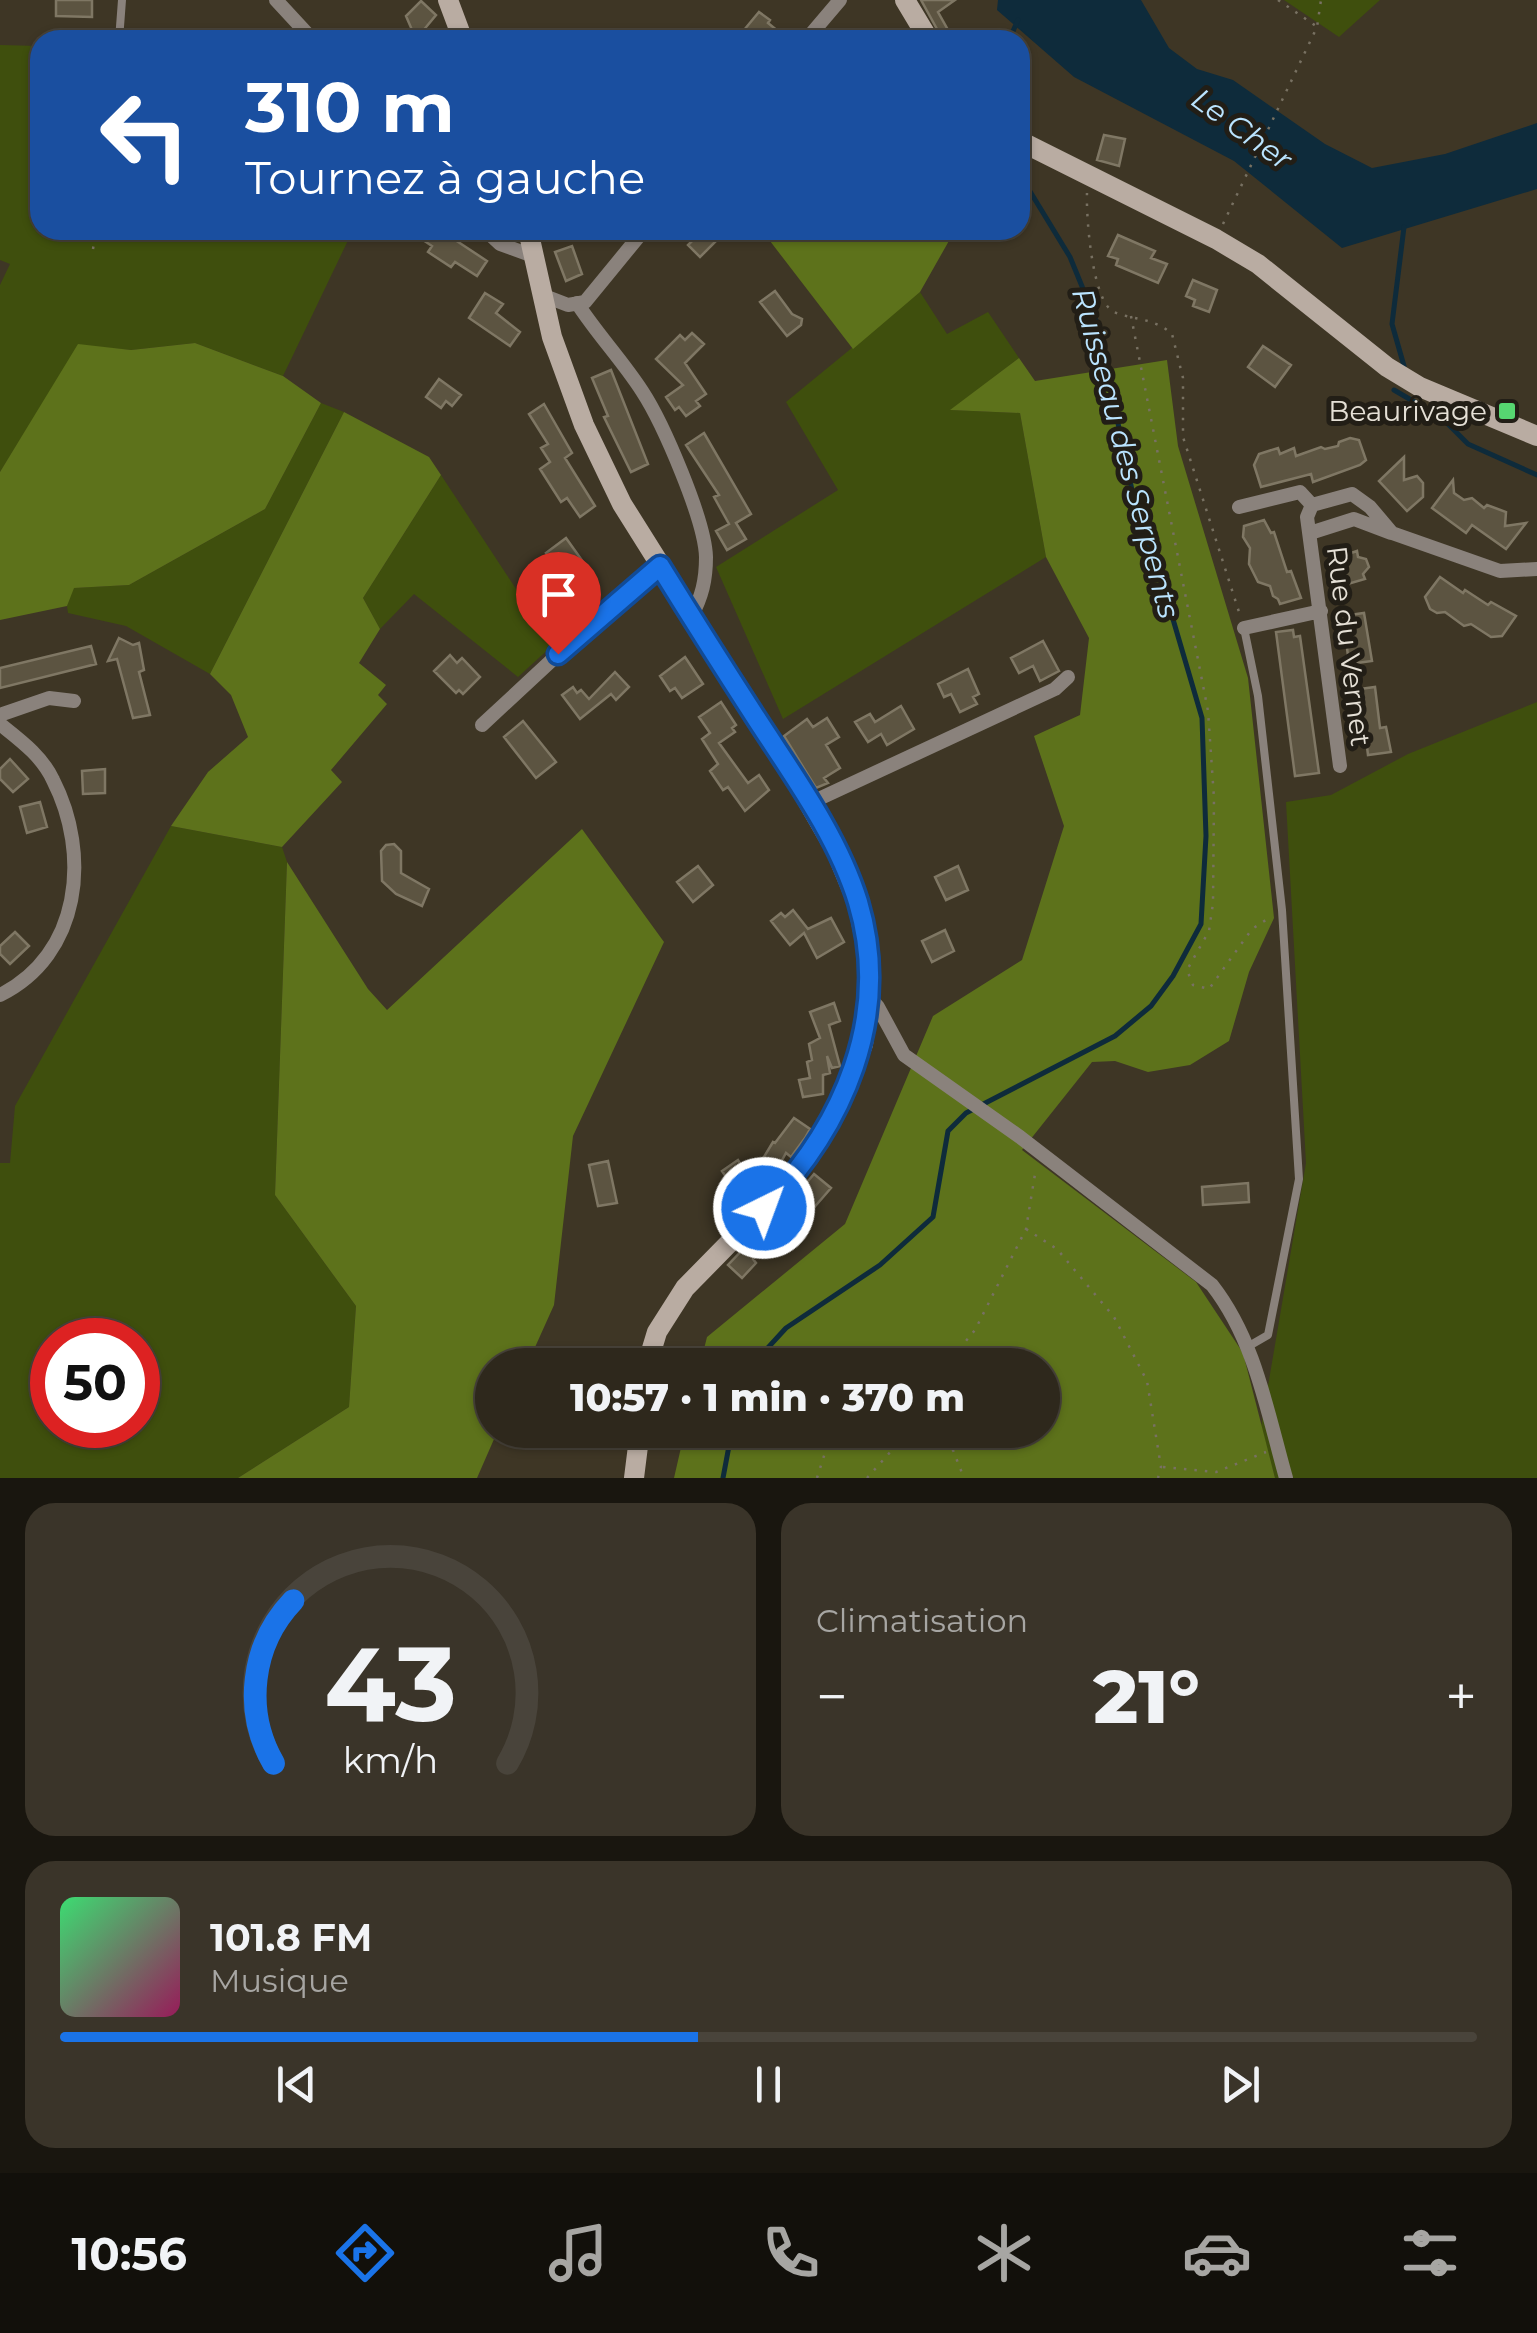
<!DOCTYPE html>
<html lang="fr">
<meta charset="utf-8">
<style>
:root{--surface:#2e281c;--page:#3a3429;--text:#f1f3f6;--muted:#a7a6a3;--line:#49443b;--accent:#1a73e8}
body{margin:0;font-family:Montserrat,sans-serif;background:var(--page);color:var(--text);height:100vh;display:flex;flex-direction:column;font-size:38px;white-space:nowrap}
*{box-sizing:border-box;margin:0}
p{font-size:32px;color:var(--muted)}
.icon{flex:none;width:55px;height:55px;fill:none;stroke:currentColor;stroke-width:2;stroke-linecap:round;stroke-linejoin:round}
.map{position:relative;height:1478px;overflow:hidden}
.sheet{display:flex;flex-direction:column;gap:25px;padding:25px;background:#19160f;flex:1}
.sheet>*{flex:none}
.hud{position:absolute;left:30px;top:30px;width:1000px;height:210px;border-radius:30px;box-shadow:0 2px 8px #0004,0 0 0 2px var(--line);background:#1a4fa0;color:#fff;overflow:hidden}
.speed{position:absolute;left:30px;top:1318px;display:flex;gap:20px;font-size:50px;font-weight:700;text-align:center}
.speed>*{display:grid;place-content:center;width:130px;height:130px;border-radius:50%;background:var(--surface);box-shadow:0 2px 8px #0004,0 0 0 2px var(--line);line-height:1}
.speed .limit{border:15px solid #d22;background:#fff;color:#111}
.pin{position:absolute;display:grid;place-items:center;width:85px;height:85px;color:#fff;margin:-102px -42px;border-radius:50% 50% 50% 0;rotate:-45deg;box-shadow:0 0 10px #0007}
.pin .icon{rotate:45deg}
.me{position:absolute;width:110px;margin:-55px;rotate:42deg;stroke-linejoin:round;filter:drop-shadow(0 0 8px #0008)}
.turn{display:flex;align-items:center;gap:35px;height:210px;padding:0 50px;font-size:45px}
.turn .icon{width:130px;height:130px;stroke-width:2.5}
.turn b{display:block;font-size:70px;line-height:85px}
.big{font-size:75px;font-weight:800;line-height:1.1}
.sheet .widget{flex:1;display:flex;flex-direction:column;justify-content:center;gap:15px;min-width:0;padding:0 35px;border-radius:30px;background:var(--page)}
.sheet .dial{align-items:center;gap:0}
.dial svg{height:260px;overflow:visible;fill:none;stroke:var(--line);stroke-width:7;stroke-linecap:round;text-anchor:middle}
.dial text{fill:var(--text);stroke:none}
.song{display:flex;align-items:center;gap:30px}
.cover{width:120px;height:120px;border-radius:15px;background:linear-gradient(135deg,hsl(140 70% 55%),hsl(330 70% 35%))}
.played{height:10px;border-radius:5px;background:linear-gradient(90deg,var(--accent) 45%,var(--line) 45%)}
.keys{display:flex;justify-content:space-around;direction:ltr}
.heat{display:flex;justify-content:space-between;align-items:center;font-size:55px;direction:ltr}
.sheet .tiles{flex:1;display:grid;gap:25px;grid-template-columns:1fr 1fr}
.widget:last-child{grid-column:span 2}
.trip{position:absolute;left:475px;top:1348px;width:585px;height:100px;border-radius:50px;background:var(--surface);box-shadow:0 2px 8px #0004,0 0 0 2px var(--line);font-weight:800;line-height:100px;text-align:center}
.dock{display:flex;height:160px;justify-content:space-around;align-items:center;background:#12100b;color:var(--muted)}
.dock .icon{width:70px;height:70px}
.dock .active{color:var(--accent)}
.dock b{font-size:45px;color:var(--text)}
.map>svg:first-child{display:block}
.green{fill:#3f4f0d;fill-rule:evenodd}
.forest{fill:#5d721b}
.water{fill:#0e2b3b}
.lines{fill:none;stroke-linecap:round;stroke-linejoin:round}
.stream{stroke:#0e2b3b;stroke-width:5}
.building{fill:#5c5441;stroke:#7f7764;stroke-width:2.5}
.path{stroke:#787162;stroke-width:2.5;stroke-dasharray:2.5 8;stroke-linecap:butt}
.lane{stroke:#8a827c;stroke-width:8}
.street{stroke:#8a827c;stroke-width:14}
.secondary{stroke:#b9aca2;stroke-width:20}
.route-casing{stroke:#114b97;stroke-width:25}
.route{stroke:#1a73e8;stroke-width:18}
.poi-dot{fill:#56d671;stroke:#221e16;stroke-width:4}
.labels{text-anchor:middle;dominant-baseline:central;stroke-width:10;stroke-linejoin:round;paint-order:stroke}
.poi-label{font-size:28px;fill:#e5e0d6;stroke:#221e16;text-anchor:end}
.street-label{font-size:28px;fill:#e5e0d6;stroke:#221e16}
.water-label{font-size:30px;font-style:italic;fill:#bae4ff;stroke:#221e16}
</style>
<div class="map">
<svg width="1537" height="1478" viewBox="0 0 1537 1478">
<rect width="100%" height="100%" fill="#3e3625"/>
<path class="green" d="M1284,0H1380L1339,37Z
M0,45L40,46V230H353L283,376L195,343L131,350L79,345L0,472V285L10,264L0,260Z
M920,292L947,334L988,312L1019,358L951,410L1020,413L1046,557L783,719L716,567L838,490L786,402Z
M321,403L344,412L210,674L126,626L68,613L67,606L73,588L129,585L265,509Z
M441,475L553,645L518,677L414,594L380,629L363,598Z
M1537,702V1478H1275L1261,1427L1306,1163L1286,802L1331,795L1408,754Z
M171,826L282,847L287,862L275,1195L356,1306L349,1407L238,1478H0V1163H10L15,1106ZM52,1340H138V1425H52Z"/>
<path class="forest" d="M781,230H953L954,232L920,292L853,349L770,241Z
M195,343L283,376L321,403L265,509L129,585L74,588L67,606L0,620V472L78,344L131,350Z
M1019,358L1035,381L1167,360L1178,446L1248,678L1274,918L1249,972L1229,1041L1190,1065L1148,1072L1115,1061L1092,1062L1022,1150L1196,1282L1243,1353L1275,1478H674L685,1430H1042V1365H700L707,1337L845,1224L933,1016L1022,960L1064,826L1034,736L1080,715L1089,638L1046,557L1020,413L950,410Z
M344,412L429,457L441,475L363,598L380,629L359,663L386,685L378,695L387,704L331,770L342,782L282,847L171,826L208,772L248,737L231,695L210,674Z
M582,829L664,942L573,1136L554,1305L527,1365H492V1430H498L477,1478H238L349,1407L356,1306L275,1195L287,862L368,989L387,1010Z"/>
<path class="water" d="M998,0H1141L1169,48L1197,69L1233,80L1325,144L1372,168L1445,154L1537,123V189L1342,248L1234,161L1074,77L997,10Z"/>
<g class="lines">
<path class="stream" d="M1009,40L1018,20
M1404,366L1392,324L1404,227
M1394,390L1442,418L1468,444L1537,475
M752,1365L786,1328L880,1265L933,1217L948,1131L966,1113L1115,1036L1151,1006L1173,976L1201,924L1206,836L1202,718L1165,592L1137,514L1097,323L1070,257L1020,175
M723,1478L732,1430"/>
</g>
<path class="building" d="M56,0H92V17L56,16Z
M921,0H955L938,12L952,37L943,40Z
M421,1L436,15L422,32L412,30L406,16Z
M759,12L770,20L768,23L789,40H756L744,30Z
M1104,135L1125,139L1119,166L1097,160Z
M408,230H440L487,261L477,276L455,262L451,267L428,252L432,246Z
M703,230H727L700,257L688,245Z
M1118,235L1155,251L1151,258L1167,264L1158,283L1116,265L1118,259L1108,256Z
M572,246L582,274L566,281L555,252Z
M1193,280L1217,290L1209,312L1193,306L1195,300L1186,296Z
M775,291L792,314L802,319L801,325L787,336L760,302Z
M485,293L503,304L496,313L520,332L510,346L469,318Z
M692,333L704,344L685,363L706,394L696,401L700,406L686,416L679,407L675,410L666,397L683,385L656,359L680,335L685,340Z
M1263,346L1291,365L1275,387L1248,367Z
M611,370L648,464L631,472L604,417L608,416L592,378Z
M439,379L461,395L452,406L446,401L441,408L426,397Z
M544,404L572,453L565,458L595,506L580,517L567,498L561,502L540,469L550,462L541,448L548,444L529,414Z
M704,433L751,514L736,523L746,539L727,550L716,531L729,524L714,497L719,495L686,445Z
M1350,438L1359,440L1366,460L1360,465L1313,482L1311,474L1261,487L1254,465L1259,454L1278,448L1280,454L1294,448L1296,456L1321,447L1325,449L1338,446L1339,442Z
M1404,457V480L1417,476L1423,483V497L1407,511L1379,481Z
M1453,480L1454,493L1464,500L1472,498L1484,508L1487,505L1506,512L1505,526L1526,523L1506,549L1472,525L1466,533L1432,508Z
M1264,520L1271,533L1274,532L1287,572L1291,571L1301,598L1280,604L1278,599L1273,596L1270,586L1258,582L1249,564L1250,548L1243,537L1244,526Z
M566,538L586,566L568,580L546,553Z
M1357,551L1358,557L1366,559L1369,567L1363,574L1365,579L1341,586L1333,559Z
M1440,577L1463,593L1465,590L1488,605L1491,602L1516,616L1502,636L1491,637L1471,624L1464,626L1445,612L1437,613L1430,609L1425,597Z
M1364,613L1372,661L1349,664L1344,624L1350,623L1349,615Z
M1293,630L1294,637L1300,636L1319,773L1295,776L1276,632Z
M119,638L133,645L139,643L144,670L139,672L150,715L133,718L117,659L108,661Z
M1043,641L1059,671L1040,681L1033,666L1019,673L1011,658Z
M91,646L96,664L0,688V668Z
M450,655L457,663L462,658L480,677L463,694L459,690L456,693L434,671Z
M685,657L703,684L682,698L675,688L670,691L660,676Z
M968,669L979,694L973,697L977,704L960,712L951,694L944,697L938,684Z
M615,672L629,687L616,700L611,694L580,719L562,695L573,687L577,693L581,690L589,699Z
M1375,687L1380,728L1386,727L1391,752L1368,755L1365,730L1357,731L1352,690Z
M721,702L736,725L732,728L735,732L719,743L748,783L759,775L769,790L745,811L728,787L723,790L710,771L718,764L702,739L710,733L699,717Z
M901,706L914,729L887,745L881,734L868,742L855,722L870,714L875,722Z
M827,718L839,737L826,745L840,768L824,778L828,783L816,788L784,736L807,719L813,727Z
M523,721L556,762L536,778L504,737Z
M10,759L28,779L13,792L0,779V769Z
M105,769V793L83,794L82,771Z
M40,802L47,827L27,833L20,807Z
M394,844L401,851V873L429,889L422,906L396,894L382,881L381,851L386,845Z
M698,866L713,885L693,902L677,882Z
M958,866L968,890L946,900L935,877Z
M793,910L808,929L831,918L844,942L817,958L804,933L790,945L771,921L781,913L785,917Z
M945,930L954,951L932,962L922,941Z
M15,932L29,946L10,964L0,954V946Z
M834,1003L840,1021L829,1025L840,1066L832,1068L827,1056L830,1073L823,1075V1094L803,1097L799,1080L810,1078L807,1062L812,1060L809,1044L820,1038L810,1012Z
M794,1118L810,1129L805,1138L791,1157L786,1153L776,1171L772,1169L753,1182L755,1185L739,1196L722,1171L738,1160L745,1171L764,1157L773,1142L775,1143Z
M608,1161L617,1203L598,1206L589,1165Z
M814,1174L831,1188L811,1211L794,1198Z
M1248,1183L1249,1202L1203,1205L1202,1187Z
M751,1241L762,1250L753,1259L756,1263L742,1278L728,1265Z"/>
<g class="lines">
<path class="path" d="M1278,0L1316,26
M1087,193C1086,216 1092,302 1114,312C1133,320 1155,318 1172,334L1183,378V437L1239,612
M1223,224L1317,27L1321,0
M93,249L96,230
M1131,316L1208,711L1214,798L1213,903L1209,931L1187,970L1193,985L1209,989L1252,929L1272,916
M1026,1229L1057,1249L1114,1317L1147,1381L1161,1467L1158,1478
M946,1365L975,1330L1026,1229L1036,1168
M945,1430L964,1478
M1163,1467L1216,1472L1266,1452
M817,1478L830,1437L837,1430
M867,1478L910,1430"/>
<path class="lane" d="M119,40L122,0
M1244,628L1258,696L1282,910L1299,1179L1268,1335L1249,1346"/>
<path class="street" d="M276,0L313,40
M806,40L840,0
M485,230L500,244L533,256
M542,295L568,305L585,302L644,230
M577,303C597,334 622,360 642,391C663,423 705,520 706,557C706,580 702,597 691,617
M1312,505L1307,517L1340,766
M1239,507L1300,492L1312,505L1352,494L1370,507L1392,533L1500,571L1537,569
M1310,533L1354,519L1391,533
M1244,628L1321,611
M0,715L49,698L74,701
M0,724C20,740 42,756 53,780C91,854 81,955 0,995
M482,725L609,607L659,567
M810,803L1055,689L1068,677
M870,998L878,1007L904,1055L1020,1137L1212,1285C1255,1340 1267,1411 1286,1478"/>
<path class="secondary" d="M448,0L463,40
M905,0L929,40
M1020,141L1216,239L1258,264L1387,367L1420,387L1537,436
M528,230L552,337L584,425L622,504L796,781L835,849L857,902L868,955L870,998L863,1044L846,1091L817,1145L791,1180L685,1288L657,1332L647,1365
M634,1478L640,1430"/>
</g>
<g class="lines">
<g class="route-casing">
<path id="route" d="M558,654L660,566C692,618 725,670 758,721C795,778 838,837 858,902C892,1016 844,1126 764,1208"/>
</g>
<use href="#route" class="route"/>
</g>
<rect class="poi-dot" x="1497" y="401" width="20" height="20" rx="5"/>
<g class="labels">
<g class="poi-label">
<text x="1487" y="411">Beaurivage</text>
</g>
<g class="street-label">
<text transform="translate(1349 646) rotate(83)">Rue du Vernet</text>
</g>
<g class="water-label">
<text transform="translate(1242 129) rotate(36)">Le Cher</text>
<text transform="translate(1126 453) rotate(75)">Ruisseau des Serpents</text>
</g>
</g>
</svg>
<div class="speed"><div class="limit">50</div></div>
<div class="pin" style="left:558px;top:654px;background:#d93025"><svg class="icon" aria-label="arrive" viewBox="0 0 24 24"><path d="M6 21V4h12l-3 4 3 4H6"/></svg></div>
<svg class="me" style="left:764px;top:1208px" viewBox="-20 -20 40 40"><circle r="17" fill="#1a73e8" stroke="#fff" stroke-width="3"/><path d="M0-11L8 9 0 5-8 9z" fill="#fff"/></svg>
<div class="trip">10:57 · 1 min · 370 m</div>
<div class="hud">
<div class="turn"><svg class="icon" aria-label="left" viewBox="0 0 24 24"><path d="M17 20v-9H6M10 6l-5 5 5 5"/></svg><div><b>310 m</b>Tournez à gauche</div></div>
</div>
</div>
<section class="sheet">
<div class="tiles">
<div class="widget dial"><svg viewBox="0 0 100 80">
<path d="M14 69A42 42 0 1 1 86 69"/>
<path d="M14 69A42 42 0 0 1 20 19" stroke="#1a73e8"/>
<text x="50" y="56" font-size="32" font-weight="700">43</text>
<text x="50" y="72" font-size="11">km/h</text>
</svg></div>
<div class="widget"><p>Climatisation</p>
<div class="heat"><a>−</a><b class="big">21°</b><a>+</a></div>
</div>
<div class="widget">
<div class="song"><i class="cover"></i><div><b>101.8 FM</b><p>Musique</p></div></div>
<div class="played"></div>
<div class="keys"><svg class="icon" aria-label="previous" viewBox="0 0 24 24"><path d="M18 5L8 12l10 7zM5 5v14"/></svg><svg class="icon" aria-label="pause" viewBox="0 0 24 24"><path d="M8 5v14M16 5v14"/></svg><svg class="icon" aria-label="next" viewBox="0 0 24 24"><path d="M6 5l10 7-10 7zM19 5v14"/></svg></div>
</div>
</div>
</section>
<nav class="dock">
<b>10:56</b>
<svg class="icon active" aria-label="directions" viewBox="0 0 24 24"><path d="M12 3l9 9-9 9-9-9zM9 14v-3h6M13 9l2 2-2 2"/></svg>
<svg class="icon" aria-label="music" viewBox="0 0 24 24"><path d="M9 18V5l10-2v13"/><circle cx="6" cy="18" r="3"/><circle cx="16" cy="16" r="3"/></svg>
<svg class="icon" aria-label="phone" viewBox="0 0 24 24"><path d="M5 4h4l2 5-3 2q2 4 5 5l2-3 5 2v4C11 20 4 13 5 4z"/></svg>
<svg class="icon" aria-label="climate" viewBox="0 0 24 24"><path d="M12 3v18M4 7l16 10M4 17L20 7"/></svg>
<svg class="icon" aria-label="car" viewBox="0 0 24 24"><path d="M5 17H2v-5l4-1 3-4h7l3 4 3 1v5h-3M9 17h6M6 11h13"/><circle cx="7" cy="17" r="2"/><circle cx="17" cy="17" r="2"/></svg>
<svg class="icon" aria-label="filters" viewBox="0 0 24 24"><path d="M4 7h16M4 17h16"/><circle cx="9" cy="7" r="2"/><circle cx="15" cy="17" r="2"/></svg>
</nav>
